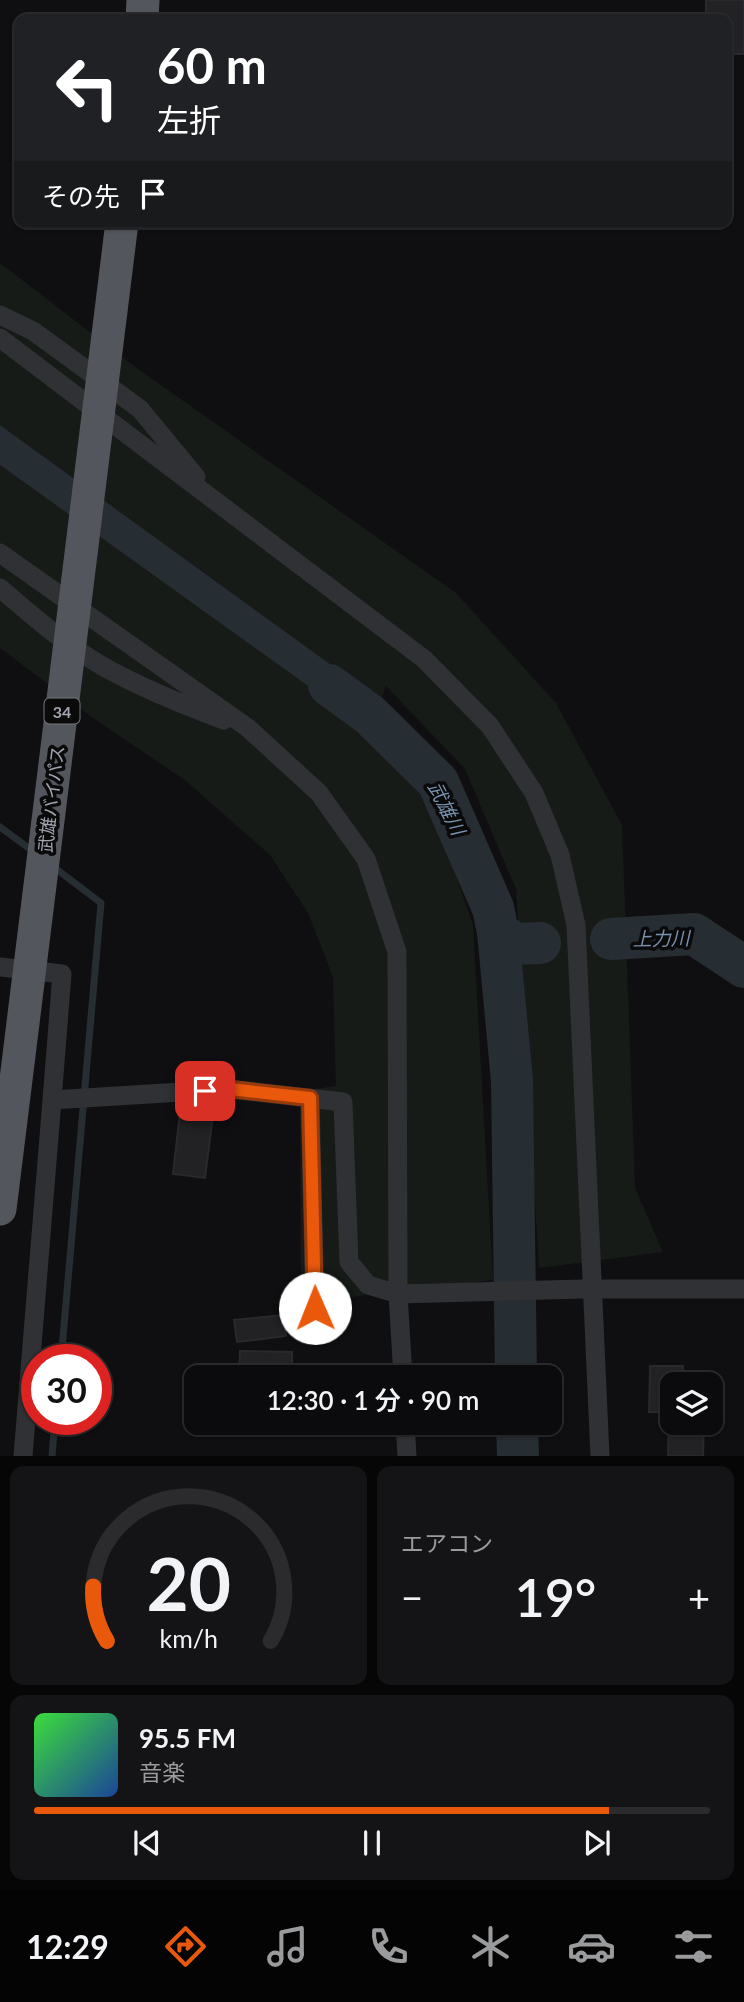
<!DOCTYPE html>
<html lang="ja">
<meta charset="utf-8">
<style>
:root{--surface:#0b0b0d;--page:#141416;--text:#f1f3f6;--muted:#9a9b9d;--line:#2b2b2e;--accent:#ea580c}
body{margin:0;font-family:Lato,"Noto Sans JP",sans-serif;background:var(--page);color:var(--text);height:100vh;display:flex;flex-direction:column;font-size:26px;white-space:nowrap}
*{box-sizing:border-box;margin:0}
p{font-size:23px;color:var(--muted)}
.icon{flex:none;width:38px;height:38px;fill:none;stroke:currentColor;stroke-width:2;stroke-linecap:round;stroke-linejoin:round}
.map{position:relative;height:1456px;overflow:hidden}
.details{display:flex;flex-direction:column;gap:10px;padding:10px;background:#060607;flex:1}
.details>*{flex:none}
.guide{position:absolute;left:14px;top:14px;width:718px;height:214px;border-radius:14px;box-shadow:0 2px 5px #0004,0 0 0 2px var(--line);background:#202124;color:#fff;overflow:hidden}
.buttons{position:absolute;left:660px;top:1372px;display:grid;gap:14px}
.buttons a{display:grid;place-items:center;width:63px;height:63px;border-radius:14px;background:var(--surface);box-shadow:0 2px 5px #0004,0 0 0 2px var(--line);font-size:35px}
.speed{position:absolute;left:21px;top:1344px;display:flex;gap:14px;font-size:35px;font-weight:700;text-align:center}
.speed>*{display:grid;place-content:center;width:91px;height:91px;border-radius:50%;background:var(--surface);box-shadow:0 2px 5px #0004,0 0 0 2px var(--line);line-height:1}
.speed .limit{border:10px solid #d22;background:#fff;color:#111}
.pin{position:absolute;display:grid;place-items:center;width:60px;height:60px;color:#fff;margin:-30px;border-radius:14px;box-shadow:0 4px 10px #0006}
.me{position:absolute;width:77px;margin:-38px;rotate:359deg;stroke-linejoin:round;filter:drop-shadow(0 0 5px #0008)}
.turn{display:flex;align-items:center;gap:24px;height:147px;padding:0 28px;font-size:32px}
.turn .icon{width:91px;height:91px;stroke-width:2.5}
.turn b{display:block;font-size:49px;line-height:60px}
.then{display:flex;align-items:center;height:66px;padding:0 28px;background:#0003;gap:14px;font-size:26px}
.big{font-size:52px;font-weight:600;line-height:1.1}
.details .tile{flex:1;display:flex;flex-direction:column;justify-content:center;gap:10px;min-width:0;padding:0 24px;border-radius:14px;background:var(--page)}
.details .dial{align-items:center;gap:0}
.dial svg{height:182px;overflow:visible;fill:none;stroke:var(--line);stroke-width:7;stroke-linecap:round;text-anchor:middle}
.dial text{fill:var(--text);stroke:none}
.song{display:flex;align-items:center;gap:21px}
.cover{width:84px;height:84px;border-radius:10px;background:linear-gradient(135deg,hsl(120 70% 55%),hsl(220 70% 35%))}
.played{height:7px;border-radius:4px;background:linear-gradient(90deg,var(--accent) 85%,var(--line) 85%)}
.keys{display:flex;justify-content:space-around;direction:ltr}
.heat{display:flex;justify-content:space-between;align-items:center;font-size:38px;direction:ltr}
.details .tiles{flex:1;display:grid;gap:10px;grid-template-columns:1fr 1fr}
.tile:last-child{grid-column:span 2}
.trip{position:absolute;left:184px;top:1365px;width:378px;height:70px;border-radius:14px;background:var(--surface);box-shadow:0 2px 5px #0004,0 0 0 2px var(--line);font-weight:600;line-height:70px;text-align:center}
.menu{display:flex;height:112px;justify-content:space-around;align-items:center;background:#040405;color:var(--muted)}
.menu .icon{width:49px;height:49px}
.menu .on{color:var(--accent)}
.menu b{font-size:32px;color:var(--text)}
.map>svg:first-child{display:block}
.green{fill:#161b17}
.water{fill:#262d33}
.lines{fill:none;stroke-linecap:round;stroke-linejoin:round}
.stream{stroke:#262d33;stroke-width:7}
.river{stroke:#262d33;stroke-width:42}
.building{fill:#222225;stroke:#29292d;stroke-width:2}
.minor{stroke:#303135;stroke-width:19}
.trunk{stroke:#54565d;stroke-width:33}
.route-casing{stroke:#983908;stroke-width:18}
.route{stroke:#ea580c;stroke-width:12}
.labels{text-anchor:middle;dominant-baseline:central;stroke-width:7;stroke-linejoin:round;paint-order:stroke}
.shield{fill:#0a0a0b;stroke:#74767f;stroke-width:2}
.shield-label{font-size:16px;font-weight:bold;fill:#a1a5b1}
.street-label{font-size:18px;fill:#a1a5b1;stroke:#0a0a0b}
.water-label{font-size:19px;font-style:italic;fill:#7891ac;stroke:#0a0a0b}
</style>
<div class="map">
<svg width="744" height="1456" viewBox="0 0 744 1456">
<rect width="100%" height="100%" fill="#0f0f11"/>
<path class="green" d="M0,263L138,369L456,593L556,703L622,825L635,1188L663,1252L539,1268L516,889L465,769L386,686L381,701L0,425Z
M0,465L372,732L427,792L473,925L493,1280L301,1303L300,1091L336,1086L333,977L308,913L270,855L186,781L93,718L0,648Z"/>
<path class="water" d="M0,425L381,701L372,732L0,465Z"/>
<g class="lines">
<path class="stream" d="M0,827L34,852
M51,865L101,903L61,1360
M52,1456L55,1419"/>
<path class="river" d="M329,685L370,715L438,782L493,908L498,932L512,1081L516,1377
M498,932L515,944L540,943
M611,939L694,934L744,967
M517,1423L518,1456"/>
</g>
<path class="building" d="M706,0H744V54H726V19H706Z
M181,1103L214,1107L205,1178L173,1174Z
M283,1315L286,1336L237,1342L234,1320Z
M240,1351L292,1352V1377H248V1375H239Z
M650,1366H683V1384H672V1412H649Z
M669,1422L704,1423L703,1456H668Z"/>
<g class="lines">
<path class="minor" d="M0,315L33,331L140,409L196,477
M0,338L424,659L490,726L534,793L560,855L576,925L600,1456
M0,553L248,728L319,793L366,859L397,952L398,1294L403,1377
M0,588C32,616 66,645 104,667C142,688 183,705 224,720
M0,967L62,974L52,1100L230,1089L343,1102L349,1262L368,1285L398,1294L582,1289H744
M310,1098L315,1308
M405,1423L407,1456
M23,1456L52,1100"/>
<path class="trunk" d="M142,19L143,0
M0,1209L122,222"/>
</g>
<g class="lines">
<g class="route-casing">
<path id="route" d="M205,1091L230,1089L310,1098L315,1308"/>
</g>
<use href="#route" class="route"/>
</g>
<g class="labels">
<rect class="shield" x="44.5" y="698.5" width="35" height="25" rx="5"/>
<g class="shield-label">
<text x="62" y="711">34</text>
</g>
<g class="street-label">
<text transform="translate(51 799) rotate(-83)">武雄バイパス</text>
</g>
<g class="water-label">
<text transform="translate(447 808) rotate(63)">武雄川</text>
<text transform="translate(661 938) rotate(-1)">上力川</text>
</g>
</g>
</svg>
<div class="buttons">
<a><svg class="icon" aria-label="layers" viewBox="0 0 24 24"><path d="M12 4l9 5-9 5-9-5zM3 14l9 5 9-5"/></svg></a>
</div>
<div class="speed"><div class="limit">30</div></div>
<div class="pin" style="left:205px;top:1091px;background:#d93025"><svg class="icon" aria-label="arrive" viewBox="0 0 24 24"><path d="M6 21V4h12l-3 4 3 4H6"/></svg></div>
<svg class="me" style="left:315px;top:1308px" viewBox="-20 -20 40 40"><circle r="19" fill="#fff"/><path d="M0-13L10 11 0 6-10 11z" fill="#ea580c"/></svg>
<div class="trip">12:30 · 1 分 · 90 m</div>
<div class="guide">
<div class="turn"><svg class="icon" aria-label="left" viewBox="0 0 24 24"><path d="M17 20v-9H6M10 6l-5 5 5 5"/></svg><div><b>60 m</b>左折</div></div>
<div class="then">その先<svg class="icon" aria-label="arrive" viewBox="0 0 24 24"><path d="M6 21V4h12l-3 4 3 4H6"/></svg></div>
</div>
</div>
<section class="details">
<div class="tiles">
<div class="tile dial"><svg viewBox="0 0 100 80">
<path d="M14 69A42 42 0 1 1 86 69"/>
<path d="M14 69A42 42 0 0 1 8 45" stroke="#ea580c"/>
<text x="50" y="56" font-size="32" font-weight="700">20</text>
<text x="50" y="72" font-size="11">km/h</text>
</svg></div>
<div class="tile"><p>エアコン</p>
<div class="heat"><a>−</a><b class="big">19°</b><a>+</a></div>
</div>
<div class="tile">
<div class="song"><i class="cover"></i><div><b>95.5 FM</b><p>音楽</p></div></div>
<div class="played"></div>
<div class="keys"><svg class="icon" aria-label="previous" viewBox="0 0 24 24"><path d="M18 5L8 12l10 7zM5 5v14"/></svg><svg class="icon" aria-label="pause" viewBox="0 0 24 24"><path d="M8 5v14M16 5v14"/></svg><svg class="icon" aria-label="next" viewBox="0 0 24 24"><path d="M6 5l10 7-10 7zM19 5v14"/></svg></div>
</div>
</div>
</section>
<nav class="menu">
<b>12:29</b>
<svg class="icon on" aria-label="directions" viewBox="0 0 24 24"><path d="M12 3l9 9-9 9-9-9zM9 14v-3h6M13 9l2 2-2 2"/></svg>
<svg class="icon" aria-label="music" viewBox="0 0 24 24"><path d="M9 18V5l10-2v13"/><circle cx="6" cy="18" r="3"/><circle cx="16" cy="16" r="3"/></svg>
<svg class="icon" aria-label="phone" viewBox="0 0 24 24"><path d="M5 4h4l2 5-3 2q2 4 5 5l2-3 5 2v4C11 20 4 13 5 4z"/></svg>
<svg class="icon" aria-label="climate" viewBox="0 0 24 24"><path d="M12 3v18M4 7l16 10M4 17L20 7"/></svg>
<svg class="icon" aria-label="car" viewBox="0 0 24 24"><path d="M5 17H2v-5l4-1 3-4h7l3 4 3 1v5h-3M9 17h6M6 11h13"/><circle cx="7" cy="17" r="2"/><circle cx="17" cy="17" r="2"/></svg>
<svg class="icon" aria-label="filters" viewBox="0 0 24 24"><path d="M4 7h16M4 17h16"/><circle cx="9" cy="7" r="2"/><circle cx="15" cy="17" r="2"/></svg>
</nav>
